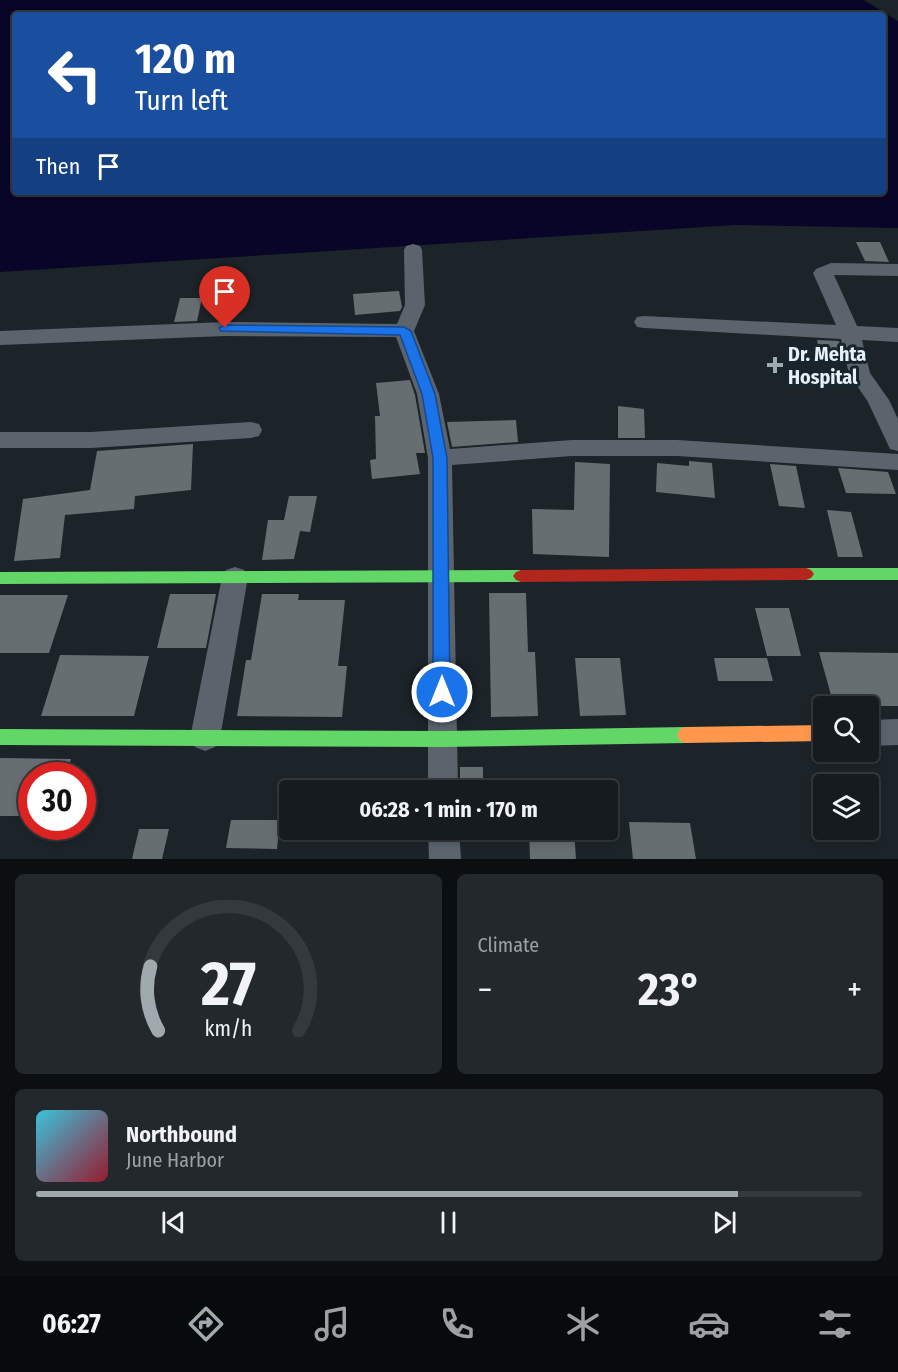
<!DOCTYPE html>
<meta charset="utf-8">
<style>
:root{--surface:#151b1f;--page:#22282c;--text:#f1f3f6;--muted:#9da1a4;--line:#34393d;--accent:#a0a9ae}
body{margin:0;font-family:"Fira Sans Condensed",sans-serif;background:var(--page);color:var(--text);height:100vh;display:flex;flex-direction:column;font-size:22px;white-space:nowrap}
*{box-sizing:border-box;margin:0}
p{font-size:20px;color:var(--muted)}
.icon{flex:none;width:33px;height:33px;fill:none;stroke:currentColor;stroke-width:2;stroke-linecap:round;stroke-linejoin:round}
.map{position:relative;height:859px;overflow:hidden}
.side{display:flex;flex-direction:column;gap:15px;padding:15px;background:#0c0f11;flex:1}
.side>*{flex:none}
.top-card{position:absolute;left:12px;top:12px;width:874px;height:183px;border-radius:6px;box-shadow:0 3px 9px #0003,0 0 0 2px var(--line);background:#1a4fa0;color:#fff;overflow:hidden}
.tools{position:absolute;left:813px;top:696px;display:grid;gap:12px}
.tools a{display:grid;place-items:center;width:66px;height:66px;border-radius:6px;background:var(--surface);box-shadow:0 3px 9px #0003,0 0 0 2px var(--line);font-size:30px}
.speed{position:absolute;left:18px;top:762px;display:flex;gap:12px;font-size:30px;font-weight:700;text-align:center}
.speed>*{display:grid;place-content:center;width:78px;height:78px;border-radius:50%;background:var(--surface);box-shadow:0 3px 9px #0003,0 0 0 2px var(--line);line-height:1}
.speed .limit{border:9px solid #d22;background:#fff;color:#111}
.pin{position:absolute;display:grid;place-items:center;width:51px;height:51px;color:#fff;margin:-62px -26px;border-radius:50% 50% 50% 0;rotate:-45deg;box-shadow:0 0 6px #0007}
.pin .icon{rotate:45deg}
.me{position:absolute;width:66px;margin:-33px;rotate:0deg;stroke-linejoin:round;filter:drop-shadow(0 0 4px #0008)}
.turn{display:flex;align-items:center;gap:21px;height:126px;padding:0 24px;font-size:27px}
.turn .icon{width:78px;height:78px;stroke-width:2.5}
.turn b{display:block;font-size:42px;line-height:51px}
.then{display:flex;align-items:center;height:57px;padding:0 24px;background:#0003;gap:12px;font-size:22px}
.big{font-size:45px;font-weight:700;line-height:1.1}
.side .card{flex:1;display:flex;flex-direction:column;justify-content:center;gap:9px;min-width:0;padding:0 21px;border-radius:9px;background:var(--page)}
.side .dial{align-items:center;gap:0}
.dial svg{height:156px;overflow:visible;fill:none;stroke:var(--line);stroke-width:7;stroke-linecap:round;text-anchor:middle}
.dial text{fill:var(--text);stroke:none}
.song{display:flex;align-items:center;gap:18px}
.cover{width:72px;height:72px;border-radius:9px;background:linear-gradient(135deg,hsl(190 70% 55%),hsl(350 70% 35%))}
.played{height:6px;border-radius:3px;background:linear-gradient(90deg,var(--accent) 85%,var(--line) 85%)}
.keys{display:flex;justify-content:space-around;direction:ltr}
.heat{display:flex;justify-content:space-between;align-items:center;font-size:33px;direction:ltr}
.side .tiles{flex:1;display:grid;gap:15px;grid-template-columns:1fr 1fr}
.card:last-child{grid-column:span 2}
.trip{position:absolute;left:279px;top:780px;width:339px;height:60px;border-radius:6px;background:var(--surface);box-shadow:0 3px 9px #0003,0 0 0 2px var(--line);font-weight:700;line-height:60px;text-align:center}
.menu{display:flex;height:96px;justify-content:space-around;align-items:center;background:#080b0c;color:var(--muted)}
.menu .icon{width:42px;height:42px}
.menu .on{color:var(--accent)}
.menu b{font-size:27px;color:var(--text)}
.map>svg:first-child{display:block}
.water{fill:#080528;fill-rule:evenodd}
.building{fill:#676e72}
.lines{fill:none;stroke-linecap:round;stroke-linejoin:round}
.street{fill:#5b636d;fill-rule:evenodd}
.fast{fill:#63d668;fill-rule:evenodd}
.slow{fill:#ff974d;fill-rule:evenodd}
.jam{fill:#b3261e;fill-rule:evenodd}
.route{fill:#1a73e8;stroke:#114b97;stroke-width:1.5}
.poi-dot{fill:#a0a9ae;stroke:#17252e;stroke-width:2}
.labels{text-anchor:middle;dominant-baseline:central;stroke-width:6;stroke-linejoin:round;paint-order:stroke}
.poi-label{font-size:20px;font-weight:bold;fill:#e7f0f6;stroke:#17252e;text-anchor:start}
</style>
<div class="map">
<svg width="898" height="859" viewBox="0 0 898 859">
<rect width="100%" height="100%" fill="#1c2429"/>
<path class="water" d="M0,0H864L898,21V228L735,225L0,272ZM15,15H884V192H15Z"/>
<path class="building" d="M856,242H880L889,262L865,261Z
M399,291L402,307L400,311L355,315L353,294Z
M180,298H202L197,321L174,322Z
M817,340L839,341L843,360L821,358Z
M410,380L415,395L425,453H416L420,474L372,479L370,460L376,459L375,416H380L376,383Z
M618,406L644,409L645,438H618Z
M516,420L518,442L452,447L447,422Z
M193,444L191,490L135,496L134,509L65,515L60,558L14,561L23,499L90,490L97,451Z
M689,461L712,463L715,498L656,492L657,463L689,466Z
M575,462L610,464L609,557L533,554L532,509L574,510Z
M770,464L796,466L805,508L779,506Z
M838,468L888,472L896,494L846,493Z
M289,496H317L310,532L300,531L294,559L262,560L268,520H284Z
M827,510L851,512L863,557H838Z
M489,593H526L528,652H535L538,716L491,717Z
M170,594H216L206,648H157Z
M262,594H299L298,600H345L338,666H347L342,717L237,716L246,660H251Z
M0,595H68L49,653H0Z
M755,608H789L801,656H767Z
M819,652L898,653V706H834Z
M60,655L149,656L134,716H41Z
M575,658H620L626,715L580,716Z
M714,658H767L773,681H718Z
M0,758L71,759L66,776H32V816H0Z
M460,767H483V790H460Z
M231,820H280L277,849L226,848Z
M629,822L690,823L696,859H633Z
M139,829H169L162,859H132Z
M529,830H574L576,859H530Z"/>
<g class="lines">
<path class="street" d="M413,244L420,246L422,250L425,305L414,331L439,394L450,449L572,440H677L898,454V470L677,456H572L452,465L458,790H428V458L417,394L396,337L225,336L0,345V331L225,322L397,324L405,305L404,250L406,246Z
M831,263L898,264V276L834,275L857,326L898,328V342L862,340L870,373L889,400L898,419V451L890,449L868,402L849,374L841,339L644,328L637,327L634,322L637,317L644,316L836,325L813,273L816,269Z
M251,422L259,424L262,430L259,436L251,438L91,448H0V432H91Z
M235,567L244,570L248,577L220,738L215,747L205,751L195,747L190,738L222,577L226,570Z
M898,719V745L868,746V720Z
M428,830H459L461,859H429Z"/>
<path class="fast" d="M806,568H898V580H806L801,578L798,574L801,570Z
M521,570L526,572L529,576L526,580L521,582L0,584V572Z
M686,727L692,729L695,735L692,741L686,743L442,747L0,745V729L442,731Z"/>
<path class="slow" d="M824,725V741L686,743L680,741L677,735L680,729L686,727Z"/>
<path class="jam" d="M806,568L811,570L814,574L811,578L806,580L521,582L516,580L513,576L516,572L521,570Z"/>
</g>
<path class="route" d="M225,325L404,327L411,331L435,394L447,458L450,692L448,698L442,700L436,698L433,692V458L422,394L400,335L221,331L219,328Z"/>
<path class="poi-dot" d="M772 356h6v6h6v6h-6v6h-6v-6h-6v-6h6z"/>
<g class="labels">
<g class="poi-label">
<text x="788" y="354">Dr. Mehta<tspan x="788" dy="23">Hospital</tspan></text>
</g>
</g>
</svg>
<div class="tools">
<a><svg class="icon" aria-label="search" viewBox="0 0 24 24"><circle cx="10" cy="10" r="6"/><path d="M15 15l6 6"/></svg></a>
<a><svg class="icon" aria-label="layers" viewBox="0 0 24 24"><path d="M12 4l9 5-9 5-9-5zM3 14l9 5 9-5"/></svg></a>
</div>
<div class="speed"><div class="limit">30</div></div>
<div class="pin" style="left:225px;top:328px;background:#d93025"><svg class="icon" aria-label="arrive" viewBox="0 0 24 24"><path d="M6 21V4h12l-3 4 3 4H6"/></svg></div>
<svg class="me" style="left:442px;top:692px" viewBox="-20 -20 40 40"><circle r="17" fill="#1a73e8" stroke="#fff" stroke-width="3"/><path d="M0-11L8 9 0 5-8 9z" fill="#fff"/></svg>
<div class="trip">06:28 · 1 min · 170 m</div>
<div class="top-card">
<div class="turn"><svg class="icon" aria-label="left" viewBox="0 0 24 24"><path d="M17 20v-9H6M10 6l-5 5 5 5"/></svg><div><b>120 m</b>Turn left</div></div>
<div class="then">Then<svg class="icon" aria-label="arrive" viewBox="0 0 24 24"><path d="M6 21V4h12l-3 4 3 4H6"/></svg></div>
</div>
</div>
<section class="side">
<div class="tiles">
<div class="card dial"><svg viewBox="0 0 100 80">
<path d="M14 69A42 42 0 1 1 86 69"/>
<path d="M14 69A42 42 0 0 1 10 36" stroke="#a0a9ae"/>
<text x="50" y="56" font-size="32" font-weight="700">27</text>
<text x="50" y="72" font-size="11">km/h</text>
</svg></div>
<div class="card"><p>Climate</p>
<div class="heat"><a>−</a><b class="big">23°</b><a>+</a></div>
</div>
<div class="card">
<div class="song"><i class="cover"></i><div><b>Northbound</b><p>June Harbor</p></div></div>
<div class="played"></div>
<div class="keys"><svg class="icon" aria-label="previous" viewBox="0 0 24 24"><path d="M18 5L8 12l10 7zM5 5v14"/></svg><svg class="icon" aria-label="pause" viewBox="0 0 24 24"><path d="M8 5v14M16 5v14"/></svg><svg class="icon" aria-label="next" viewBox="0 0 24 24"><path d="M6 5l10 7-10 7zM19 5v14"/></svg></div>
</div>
</div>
</section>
<nav class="menu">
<b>06:27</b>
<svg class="icon on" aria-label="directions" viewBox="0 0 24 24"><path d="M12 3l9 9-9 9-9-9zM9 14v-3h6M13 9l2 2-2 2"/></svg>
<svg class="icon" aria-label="music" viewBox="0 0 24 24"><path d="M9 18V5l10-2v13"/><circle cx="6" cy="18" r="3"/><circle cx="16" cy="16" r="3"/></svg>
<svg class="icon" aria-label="phone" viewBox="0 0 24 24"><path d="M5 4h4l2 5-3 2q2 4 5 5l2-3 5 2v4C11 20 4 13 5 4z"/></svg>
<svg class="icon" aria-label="climate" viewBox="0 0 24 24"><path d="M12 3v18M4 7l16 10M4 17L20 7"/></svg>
<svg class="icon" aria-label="car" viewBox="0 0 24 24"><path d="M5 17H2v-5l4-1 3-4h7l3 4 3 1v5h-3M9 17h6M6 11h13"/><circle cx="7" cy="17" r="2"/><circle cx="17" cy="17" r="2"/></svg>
<svg class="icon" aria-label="filters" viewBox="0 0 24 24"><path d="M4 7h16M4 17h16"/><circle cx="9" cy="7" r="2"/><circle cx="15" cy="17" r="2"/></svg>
</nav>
